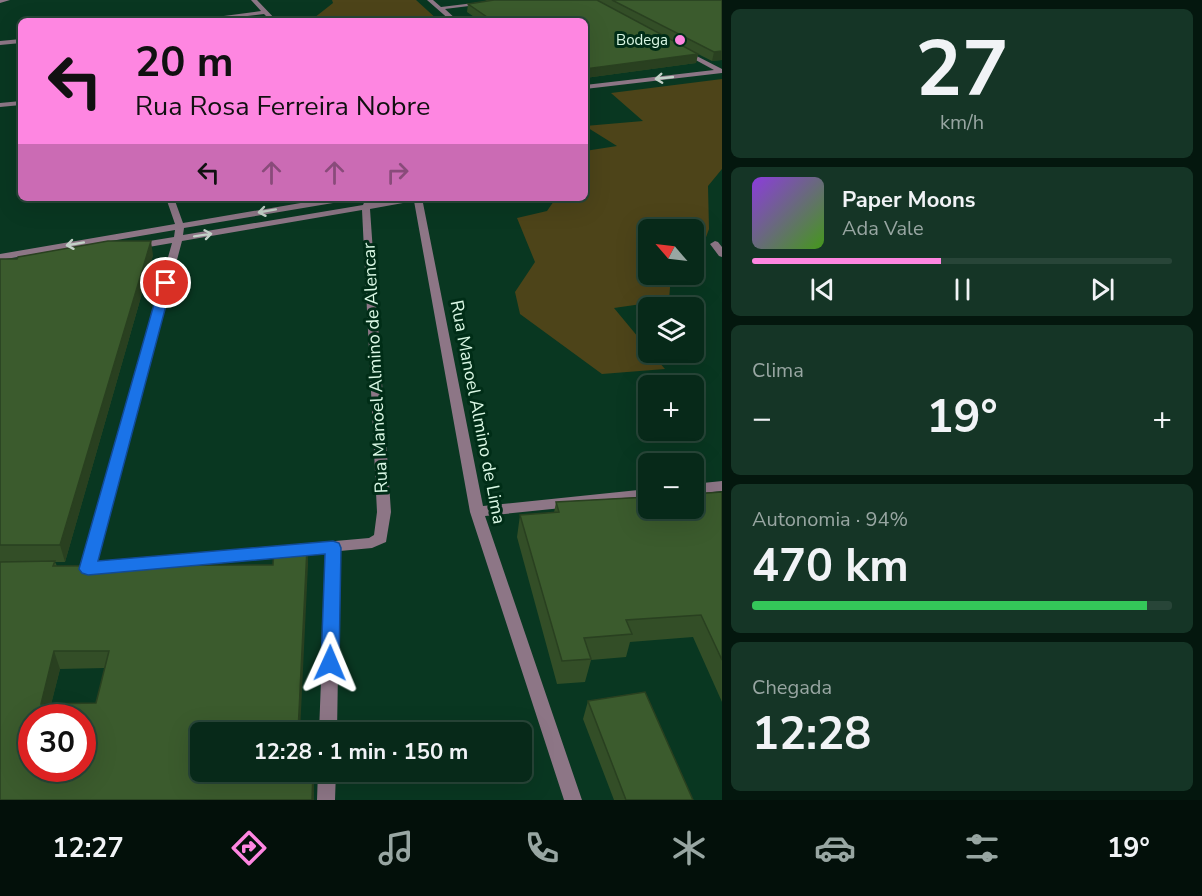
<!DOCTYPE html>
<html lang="pt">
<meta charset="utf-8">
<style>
:root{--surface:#072919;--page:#153526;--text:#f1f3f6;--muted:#98a6a2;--line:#284538;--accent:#fe86e1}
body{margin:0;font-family:"Nunito Sans",sans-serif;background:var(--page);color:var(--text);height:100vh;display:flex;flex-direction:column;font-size:22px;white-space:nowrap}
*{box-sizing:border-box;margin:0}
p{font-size:20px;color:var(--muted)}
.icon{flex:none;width:33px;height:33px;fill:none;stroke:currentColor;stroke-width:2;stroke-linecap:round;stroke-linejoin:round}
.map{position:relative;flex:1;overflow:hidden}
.drawer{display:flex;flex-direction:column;gap:9px;padding:9px;background:#04170e;width:480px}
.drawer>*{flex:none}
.hud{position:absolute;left:18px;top:18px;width:570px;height:183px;border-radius:9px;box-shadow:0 6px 24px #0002,0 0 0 2px var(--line);background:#fe86e1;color:#111;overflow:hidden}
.needle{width:39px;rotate:298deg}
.buttons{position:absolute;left:638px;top:219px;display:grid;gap:12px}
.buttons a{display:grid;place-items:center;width:66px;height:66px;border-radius:9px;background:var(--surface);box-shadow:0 6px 24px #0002,0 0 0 2px var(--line);font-size:30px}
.speed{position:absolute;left:18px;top:704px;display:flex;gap:12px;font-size:30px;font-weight:700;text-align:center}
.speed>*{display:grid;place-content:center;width:78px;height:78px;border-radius:50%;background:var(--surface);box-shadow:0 6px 24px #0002,0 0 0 2px var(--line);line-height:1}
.speed .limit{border:9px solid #d22;background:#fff;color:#111}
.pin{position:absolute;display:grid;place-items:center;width:51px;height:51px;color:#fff;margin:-26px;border:3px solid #fff;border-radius:50%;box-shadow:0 2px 6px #0007}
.me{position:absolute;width:66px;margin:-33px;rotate:1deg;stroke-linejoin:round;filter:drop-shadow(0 0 4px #0008)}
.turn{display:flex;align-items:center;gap:21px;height:126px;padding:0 18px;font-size:27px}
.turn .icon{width:78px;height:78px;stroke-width:2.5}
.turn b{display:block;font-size:42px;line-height:51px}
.lanes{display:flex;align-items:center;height:57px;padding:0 18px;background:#0003;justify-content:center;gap:30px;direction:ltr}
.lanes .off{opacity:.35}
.big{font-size:45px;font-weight:700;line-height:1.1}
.drawer .card{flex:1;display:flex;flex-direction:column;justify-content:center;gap:9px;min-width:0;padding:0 21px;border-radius:9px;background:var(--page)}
.drawer .dial{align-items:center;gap:0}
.dial b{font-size:78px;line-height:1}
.song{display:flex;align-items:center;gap:18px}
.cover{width:72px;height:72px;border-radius:9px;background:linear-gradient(135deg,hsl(270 70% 55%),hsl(100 70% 35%))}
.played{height:6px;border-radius:3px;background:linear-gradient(90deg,var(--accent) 45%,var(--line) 45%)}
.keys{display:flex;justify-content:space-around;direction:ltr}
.heat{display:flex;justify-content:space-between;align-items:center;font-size:33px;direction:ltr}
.charge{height:9px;border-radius:4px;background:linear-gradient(90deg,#34c759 94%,var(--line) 0)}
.trip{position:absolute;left:190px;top:722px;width:342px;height:60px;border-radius:9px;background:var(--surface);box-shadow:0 6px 24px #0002,0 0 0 2px var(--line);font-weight:700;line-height:60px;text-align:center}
.tabs{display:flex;height:96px;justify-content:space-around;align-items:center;background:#03100a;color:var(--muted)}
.tabs .icon{width:42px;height:42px}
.tabs .on{color:var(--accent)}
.tabs b{font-size:27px;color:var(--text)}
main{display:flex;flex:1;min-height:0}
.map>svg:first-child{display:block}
.green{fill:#4d4419}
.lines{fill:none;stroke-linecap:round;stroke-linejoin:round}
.street{fill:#8d7686;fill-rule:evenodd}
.wall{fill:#334e27;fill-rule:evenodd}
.shaded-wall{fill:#294020}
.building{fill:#3b5b2d;stroke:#294020;stroke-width:1.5;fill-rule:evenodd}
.oneway{stroke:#c3d1c8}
.route{fill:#1a73e8;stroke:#114b97;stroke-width:1.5}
.poi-dot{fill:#fe86e1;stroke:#002d17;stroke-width:2}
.labels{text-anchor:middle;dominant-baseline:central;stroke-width:6;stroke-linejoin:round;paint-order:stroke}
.far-poi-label{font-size:15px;fill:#daf8e5;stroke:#002d17;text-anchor:end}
.street-label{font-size:18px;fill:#daf8e5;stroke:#002d17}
</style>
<main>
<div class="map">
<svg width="722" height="800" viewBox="0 0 722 800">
<rect width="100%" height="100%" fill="#093721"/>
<path class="green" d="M332,0H416L439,21H317L314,18L333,3Z
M722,79V169L708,186L709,229L697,262L693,263V230H648V274L671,275L669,300L614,308L648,349V352L651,353L665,369L602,374L520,314L515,292L535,262L517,218L547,211L556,198H585V151L617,146L585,126L643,121L611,93Z"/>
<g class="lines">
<path class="street" d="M0,0H10L0,3Z
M251,0H257L277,21H271L264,14L204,21H186L261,11Z
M427,0H433L441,7L482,2L485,4L445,9L458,21H451Z
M21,39V43L0,45V41Z
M683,49L722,69V73L585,89V85L714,70L681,52V50Z
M21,101V105L0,107V103Z
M166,198H174L183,223L330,198H349L345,201L184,228L183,235L363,205L366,198H374L373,203L402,198H422L483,506L648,489V499L485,516L582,800H564L470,512L414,201L370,209L391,512L386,542L372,548L340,551L337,732H319L326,553L108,573L103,571L101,567L103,563L108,561L369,538L374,535L377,512L362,210L182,241L95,569L93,573L88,575L83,573L81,569L172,243L137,249L132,246L137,243L174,237L175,230L0,260V254L175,224Z
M715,241L718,242L722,247V257L719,256L710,244Z
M722,481V491L693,494V484Z
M318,771H336L335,800H317Z"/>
</g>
<path class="wall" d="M485,0H722V60L712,61L698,54L696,63L585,78V21H480L467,12L468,4L487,1Z
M153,255L65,562H55L57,566L273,565L307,548L308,565L201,771H314V800H0V259ZM105,668L96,703L51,704L60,669Z
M722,492V702L693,637L630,642L626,657L591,660L585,682L557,684L517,537L520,515L554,513L556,502Z
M588,701L693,800H614L583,719Z"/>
<path class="shaded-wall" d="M722,51V60L712,61L714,52Z
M698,54L696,63L585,78V69Z
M151,241L153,255L65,562L60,545Z
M307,548L308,565L300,732H298Z
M54,651L60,669L48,717L41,704Z
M313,771H314V800H312Z"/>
<path class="building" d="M494,0H597L698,54L585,69V21H493L468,4Z
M612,0H722V51L714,52Z
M108,241H151L60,545H0V259H17L18,257Z
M722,492V660L701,615L626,620L632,634L584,638L591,659L562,661L520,515L559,512L556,502L648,497V508H693V494Z
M274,548H307L298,732H201V771H313L312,800H0V562L55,561L53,566L273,565ZM54,651H109L96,703L41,704ZM32,717H82V768H32Z
M645,692L693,800H626L588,701Z"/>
<defs><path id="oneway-shaft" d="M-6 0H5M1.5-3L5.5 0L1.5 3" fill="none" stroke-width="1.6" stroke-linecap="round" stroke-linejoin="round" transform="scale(1.5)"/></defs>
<g class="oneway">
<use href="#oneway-shaft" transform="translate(664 78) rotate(174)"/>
<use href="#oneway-shaft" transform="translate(267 211) rotate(170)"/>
<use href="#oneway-shaft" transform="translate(203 235) rotate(-9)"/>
<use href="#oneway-shaft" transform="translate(75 244) rotate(170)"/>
</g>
<path class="route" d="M166,279L172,283L98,561L333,541L339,543L341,548L339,663L336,668L330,671L323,668L321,663L325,554L88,575L82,573L79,569L160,283Z"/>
<circle class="poi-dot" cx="680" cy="40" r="6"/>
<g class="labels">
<g class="far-poi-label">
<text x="668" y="40">Bodega</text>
</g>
<g class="street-label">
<text transform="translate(375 368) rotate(-93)">Rua Manoel Almino de Alencar</text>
<text transform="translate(478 412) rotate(79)">Rua Manoel Almino de Lima</text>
</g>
</g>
</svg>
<div class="buttons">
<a><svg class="needle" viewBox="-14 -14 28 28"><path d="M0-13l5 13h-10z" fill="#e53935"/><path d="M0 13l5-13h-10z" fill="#98a6a2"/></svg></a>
<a><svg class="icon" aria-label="layers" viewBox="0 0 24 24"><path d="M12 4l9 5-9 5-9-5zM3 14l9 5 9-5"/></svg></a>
<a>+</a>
<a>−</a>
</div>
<div class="speed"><div class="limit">30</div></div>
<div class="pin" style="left:166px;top:283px;background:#d93025"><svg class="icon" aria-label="arrive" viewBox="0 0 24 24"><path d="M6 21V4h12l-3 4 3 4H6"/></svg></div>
<svg class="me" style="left:330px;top:663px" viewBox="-20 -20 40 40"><path d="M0-17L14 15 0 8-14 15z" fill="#1a73e8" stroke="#fff" stroke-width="4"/></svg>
<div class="trip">12:28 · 1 min · 150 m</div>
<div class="hud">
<div class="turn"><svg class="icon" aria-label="left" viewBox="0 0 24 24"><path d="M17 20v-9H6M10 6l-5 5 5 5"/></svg><div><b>20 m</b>Rua Rosa Ferreira Nobre</div></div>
<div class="lanes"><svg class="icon" aria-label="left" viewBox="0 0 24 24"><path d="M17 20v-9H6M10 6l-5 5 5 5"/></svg><svg class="icon off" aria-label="ahead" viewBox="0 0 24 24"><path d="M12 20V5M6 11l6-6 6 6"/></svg><svg class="icon off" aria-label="ahead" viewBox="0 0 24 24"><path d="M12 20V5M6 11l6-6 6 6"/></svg><svg class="icon off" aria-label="right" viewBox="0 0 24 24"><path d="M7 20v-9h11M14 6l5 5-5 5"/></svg></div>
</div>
</div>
<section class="drawer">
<div class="card dial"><b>27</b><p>km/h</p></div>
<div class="card">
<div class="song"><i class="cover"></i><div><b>Paper Moons</b><p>Ada Vale</p></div></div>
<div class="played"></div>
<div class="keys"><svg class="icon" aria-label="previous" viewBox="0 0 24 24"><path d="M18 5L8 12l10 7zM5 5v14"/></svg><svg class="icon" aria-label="pause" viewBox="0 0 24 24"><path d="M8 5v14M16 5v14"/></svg><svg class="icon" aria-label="next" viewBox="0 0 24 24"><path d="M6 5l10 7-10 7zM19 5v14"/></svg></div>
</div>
<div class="card"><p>Clima</p>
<div class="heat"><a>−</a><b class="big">19°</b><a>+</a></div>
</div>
<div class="card"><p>Autonomia · 94%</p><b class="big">470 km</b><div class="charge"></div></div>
<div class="card"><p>Chegada</p><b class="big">12:28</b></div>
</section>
</main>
<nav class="tabs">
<b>12:27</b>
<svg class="icon on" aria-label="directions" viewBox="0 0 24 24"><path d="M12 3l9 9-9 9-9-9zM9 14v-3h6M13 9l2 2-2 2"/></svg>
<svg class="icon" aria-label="music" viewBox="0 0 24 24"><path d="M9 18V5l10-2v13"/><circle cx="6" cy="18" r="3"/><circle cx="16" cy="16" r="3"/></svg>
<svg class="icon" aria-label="phone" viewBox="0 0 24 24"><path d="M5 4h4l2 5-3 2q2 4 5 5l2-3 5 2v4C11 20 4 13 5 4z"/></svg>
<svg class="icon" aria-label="climate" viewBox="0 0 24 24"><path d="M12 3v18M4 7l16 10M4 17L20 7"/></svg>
<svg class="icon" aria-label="car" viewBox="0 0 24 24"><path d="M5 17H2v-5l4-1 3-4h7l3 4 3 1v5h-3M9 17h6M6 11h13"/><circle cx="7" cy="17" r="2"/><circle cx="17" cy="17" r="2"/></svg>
<svg class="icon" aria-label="filters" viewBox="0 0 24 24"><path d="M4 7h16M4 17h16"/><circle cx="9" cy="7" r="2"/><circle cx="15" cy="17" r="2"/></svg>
<b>19°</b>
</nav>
